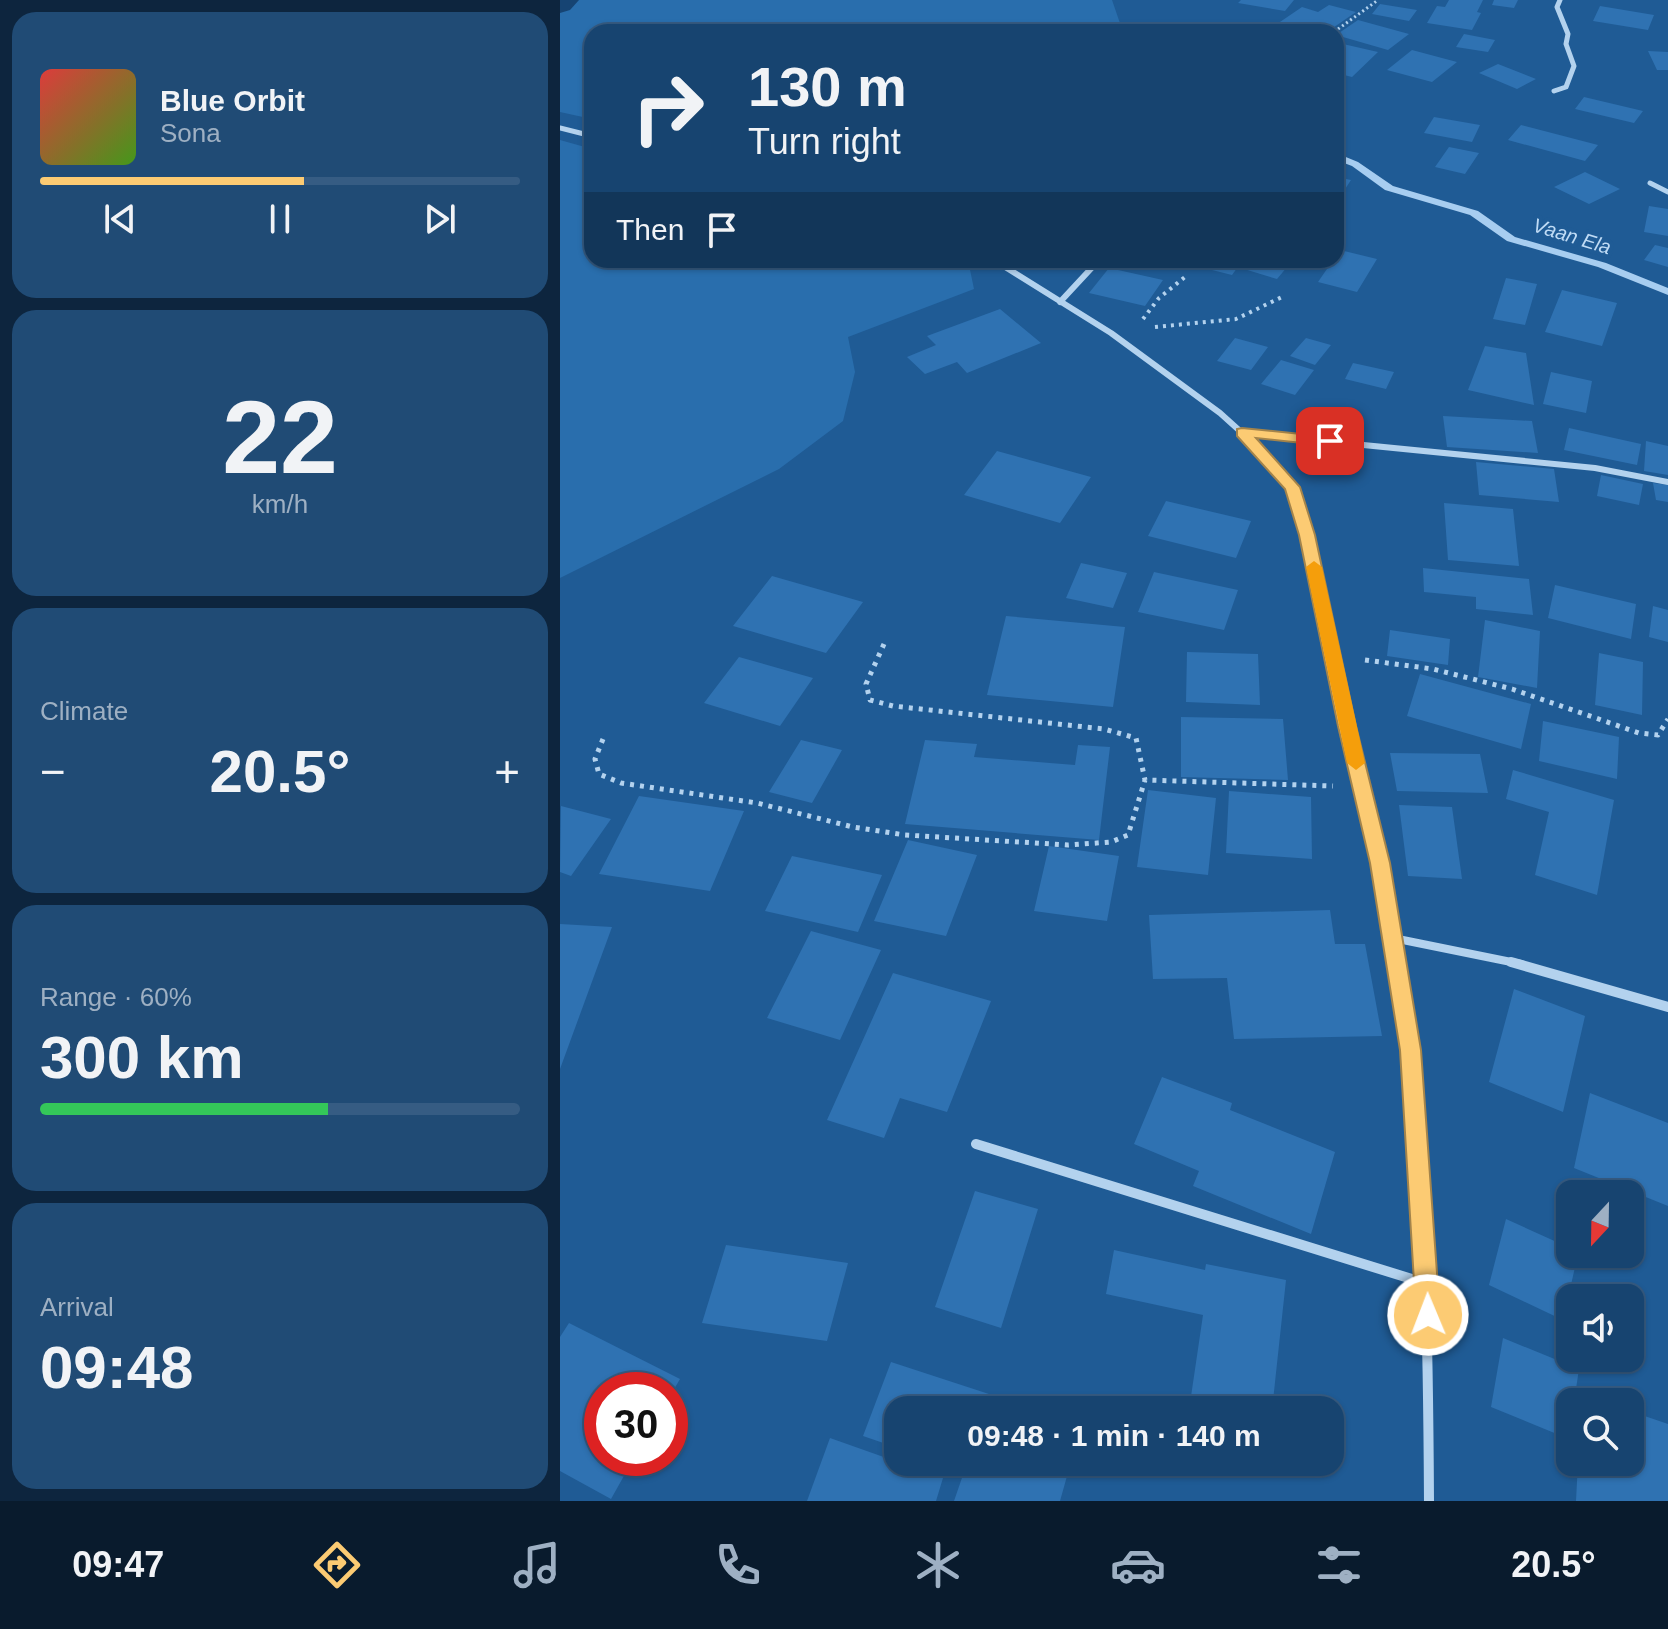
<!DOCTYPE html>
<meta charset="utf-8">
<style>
:root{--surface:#174470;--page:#204b75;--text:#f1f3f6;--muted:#9eb0c3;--line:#365c83;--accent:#fccb73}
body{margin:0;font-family:Helvetica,sans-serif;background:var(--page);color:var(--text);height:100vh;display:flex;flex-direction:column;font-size:30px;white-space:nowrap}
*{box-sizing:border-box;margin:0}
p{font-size:26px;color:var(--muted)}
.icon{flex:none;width:44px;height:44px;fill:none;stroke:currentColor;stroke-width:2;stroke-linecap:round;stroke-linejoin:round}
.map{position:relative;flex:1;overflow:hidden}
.panel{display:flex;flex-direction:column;gap:12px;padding:12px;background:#0d253e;width:560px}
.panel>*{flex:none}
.banner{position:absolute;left:24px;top:24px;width:760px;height:244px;border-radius:24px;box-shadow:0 2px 6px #0004,0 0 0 2px var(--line);background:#174470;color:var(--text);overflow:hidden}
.needle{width:52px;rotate:202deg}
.fabs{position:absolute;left:996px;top:1180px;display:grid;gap:16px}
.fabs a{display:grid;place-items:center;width:88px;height:88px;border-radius:16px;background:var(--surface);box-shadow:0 2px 6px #0004,0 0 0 2px var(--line);font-size:40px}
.speed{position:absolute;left:24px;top:1372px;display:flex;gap:16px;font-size:40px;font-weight:700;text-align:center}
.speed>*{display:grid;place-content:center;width:104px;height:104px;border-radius:50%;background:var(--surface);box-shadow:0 2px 6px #0004,0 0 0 2px var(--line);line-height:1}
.speed .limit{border:12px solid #d22;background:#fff;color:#111}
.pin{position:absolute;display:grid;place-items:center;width:68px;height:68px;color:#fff;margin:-34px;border-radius:16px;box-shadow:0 4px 12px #0006}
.me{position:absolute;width:88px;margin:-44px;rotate:359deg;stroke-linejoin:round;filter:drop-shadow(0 0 6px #0008)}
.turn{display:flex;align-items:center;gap:28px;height:168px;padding:0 32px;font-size:36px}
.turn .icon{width:104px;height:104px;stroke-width:2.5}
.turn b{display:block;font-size:56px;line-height:68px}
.then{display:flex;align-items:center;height:76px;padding:0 32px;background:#0003;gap:16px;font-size:30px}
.big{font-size:60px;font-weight:700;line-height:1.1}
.panel .tile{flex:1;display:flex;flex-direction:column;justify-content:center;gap:12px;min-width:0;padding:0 28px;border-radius:24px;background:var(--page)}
.panel .dial{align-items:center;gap:0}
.dial b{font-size:104px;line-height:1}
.song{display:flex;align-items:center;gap:24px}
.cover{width:96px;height:96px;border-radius:12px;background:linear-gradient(135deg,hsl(0 70% 55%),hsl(100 70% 35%))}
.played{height:8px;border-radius:4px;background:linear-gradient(90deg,var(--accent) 55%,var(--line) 55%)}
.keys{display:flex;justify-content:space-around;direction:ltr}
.heat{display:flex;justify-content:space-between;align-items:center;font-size:44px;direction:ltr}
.charge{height:12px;border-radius:6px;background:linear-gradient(90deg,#34c759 60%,var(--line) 0)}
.trip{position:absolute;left:324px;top:1396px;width:460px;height:80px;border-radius:24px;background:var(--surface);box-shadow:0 2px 6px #0004,0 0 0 2px var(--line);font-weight:700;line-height:80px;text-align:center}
.menu{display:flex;height:128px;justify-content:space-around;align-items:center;background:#091b2d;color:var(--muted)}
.menu .icon{width:56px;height:56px}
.menu .selected{color:var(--accent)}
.menu b{font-size:36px;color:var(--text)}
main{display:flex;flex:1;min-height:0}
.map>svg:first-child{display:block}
.green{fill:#296ead}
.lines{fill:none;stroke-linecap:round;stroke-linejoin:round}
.stream{fill:#a7cdf0;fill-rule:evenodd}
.canal{fill:#164473;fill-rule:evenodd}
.building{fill:#2f72b2}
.path-far2{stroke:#b3d2ee;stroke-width:3;stroke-dasharray:2 3;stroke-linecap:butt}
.path-far1{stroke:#b3d2ee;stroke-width:4;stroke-dasharray:3 5;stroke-linecap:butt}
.path{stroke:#b3d2ee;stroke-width:5;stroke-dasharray:4 6;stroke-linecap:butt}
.street-far3{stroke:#b3d2ee;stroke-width:5}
.street-far2{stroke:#b3d2ee;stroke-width:6}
.street-far1{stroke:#b3d2ee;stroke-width:8}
.street{stroke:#b3d2ee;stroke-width:10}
.route{fill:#fccb73;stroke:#a4844b;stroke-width:2}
.slow{fill:#f59e0b}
.labels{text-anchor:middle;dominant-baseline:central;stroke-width:8;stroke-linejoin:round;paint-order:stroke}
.far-water-label{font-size:20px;font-style:italic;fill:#bfdbf5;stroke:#1f5b95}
</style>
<main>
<section class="panel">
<div class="tile">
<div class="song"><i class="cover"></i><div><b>Blue Orbit</b><p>Sona</p></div></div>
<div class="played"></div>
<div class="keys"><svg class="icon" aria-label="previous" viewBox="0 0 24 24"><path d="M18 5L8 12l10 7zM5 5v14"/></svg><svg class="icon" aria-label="pause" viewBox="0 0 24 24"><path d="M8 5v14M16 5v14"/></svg><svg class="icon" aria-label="next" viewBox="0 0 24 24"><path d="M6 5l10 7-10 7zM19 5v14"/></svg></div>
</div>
<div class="tile dial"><b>22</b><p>km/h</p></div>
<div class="tile"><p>Climate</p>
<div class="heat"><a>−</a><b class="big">20.5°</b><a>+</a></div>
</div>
<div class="tile"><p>Range · 60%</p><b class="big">300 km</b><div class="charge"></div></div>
<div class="tile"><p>Arrival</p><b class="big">09:48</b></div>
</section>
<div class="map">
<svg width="1108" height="1501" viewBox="0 0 1108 1501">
<rect width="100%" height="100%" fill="#1f5b95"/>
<path class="green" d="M0,0H552L563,32H32V119L0,112Z
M0,140L32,149V260H397L409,265L414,289L288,337L295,372L283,421L219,469L0,578Z"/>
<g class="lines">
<path class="stream" d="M776,153L798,162L833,186L918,211L955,237L1046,263L1108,288V295L1038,267L947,241L910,215L825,190L792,166L776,160Z"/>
<path class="canal" d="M0,0H19L10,10L0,13Z"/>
</g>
<path class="building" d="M681,0H734L725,11L678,3Z
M889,0H923L917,12L921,13L912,30L867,23L877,6L885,7Z
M934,0H958L954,8L932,5Z
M820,4L857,10L849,21L812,14Z
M769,5L796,12L767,32H747L717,24L742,7L758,12Z
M1040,6L1094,15L1088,30L1033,21Z
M798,20L849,34L828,50L776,35Z
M633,24L656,27L652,32H627Z
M904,34L935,40L928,52L896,47Z
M783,44L818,52L792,77L776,73L779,60H776V51Z
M852,50L897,62L872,82L827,70Z
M1088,51L1108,52V70H1097Z
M938,64L976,79L957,89L919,73Z
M1024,97L1083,111L1074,123L1015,109Z
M874,117L920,125L912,142L864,133Z
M961,125L1038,145L1025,161L948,140Z
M889,147L919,153L905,174L875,167Z
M1025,172L1060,189L1029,204L994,187Z
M776,177L791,180L776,203Z
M1089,206L1108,209V236L1084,232Z
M1095,245L1108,248V267L1084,260Z
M780,250L817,259L797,292L758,282Z
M636,260H683L672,275L632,265Z
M693,260H733L717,279L684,269Z
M549,268L603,280L585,306L529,293Z
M946,278L977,284L965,325L933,319Z
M1002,290L1057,303L1042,346L985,332Z
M440,309L481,343L407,373L397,362L365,374L347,357L376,345L367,336Z
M675,338L708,347L691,370L657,361Z
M746,338L771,345L755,365L730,356Z
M925,346L966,353L974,405L908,390Z
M721,360L754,370L735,395L701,384Z
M793,363L834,372L826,389L785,379Z
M991,372L1032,381L1026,413L983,404Z
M883,416L972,421L978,453L887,447Z
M1009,428L1081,444L1077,465L1004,450Z
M1086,441L1108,446V475L1084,471Z
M437,451L531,477L500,523L404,495Z
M916,462L994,469L999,502L919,495Z
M1041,475L1083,484L1079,505L1037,496Z
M1093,483L1108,485V502L1096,500Z
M606,501L691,521L676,558L588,536Z
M884,503L953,509L959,566L888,560Z
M521,563L567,573L553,608L506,598Z
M863,568L969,579L973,615L916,609V597L864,592Z
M594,572L678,590L664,630L578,612Z
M212,576L303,602L266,653L173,626Z
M995,585L1076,604L1071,639L988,618Z
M1093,606L1108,610V642L1089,637Z
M446,616L565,627L553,707L427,695Z
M925,620L980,631L977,688L918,677Z
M830,630L890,639L888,665L827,656Z
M627,652L698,654L700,705L626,702Z
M1039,653L1083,662L1082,715L1035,705Z
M179,657L253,678L220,726L144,703Z
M860,674L971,704L961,749L847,716Z
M621,717L723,719L728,780L621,777Z
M983,721L1059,737L1057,779L979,761Z
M241,740L282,750L252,803L209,792Z
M365,740L417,744L414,757L515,765L518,745L550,747L539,840L345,824Z
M830,753L920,754L928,793L837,791Z
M953,770L1054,800L1037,895L975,875L989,812L946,799Z
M588,790L656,798L648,875L577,867Z
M669,791L751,797L752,859L666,853Z
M79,796L184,811L150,891L39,874Z
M839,805L892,807L902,879L848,876Z
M1,806L51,819L11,876L0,872Z
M348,840L417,855L386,936L314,921Z
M489,846L559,856L547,921L474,911Z
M232,856L322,875L298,932L205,911Z
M770,910L775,944H805L822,1036L674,1039L667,978L593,979L589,915Z
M0,924L52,927L0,1069Z
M251,931L321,950L280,1040L207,1018Z
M333,973L431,1001L387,1112L340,1098L324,1138L267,1120Z
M954,989L1025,1016L1003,1112L929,1082Z
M602,1077L672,1103L670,1110L775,1152L751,1234L633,1186L639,1171L574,1144Z
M1030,1093L1108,1123V1206L1014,1168Z
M415,1191L478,1209L441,1328L375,1307Z
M946,1219L1010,1248V1254H1018L1003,1320L929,1285Z
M166,1245L288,1263L267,1341L142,1323Z
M554,1250L645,1270L646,1264L726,1280L712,1410H629L643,1315L546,1294Z
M9,1323L120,1379L110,1396V1390H42V1458H74L51,1499L0,1471V1337Z
M943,1338L1019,1369L1014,1402H1010L1009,1439L931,1407Z
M331,1362L475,1409V1410H338V1448L303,1436Z
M1070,1411L1108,1424V1501H1016L1018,1462H1070Z
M270,1438L383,1478L376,1501H247Z
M378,1462H511L500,1501H394L404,1472Z"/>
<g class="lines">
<path class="path-far2" d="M774,32L818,0"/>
<path class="path-far1" d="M583,319L599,298L625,277
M595,327L676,319L722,297"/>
<path class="path" d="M324,644L306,684L310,700L333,706L544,729L576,738L585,780L773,786
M805,660L873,669L952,689L1079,733L1098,735L1108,719
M43,739L35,759L39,774L61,783L197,803L293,827L345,835L508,845L551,842L568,835L585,780"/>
<path class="street-far3" d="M994,91L1006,87L1014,66L1006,44L1008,34L997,7L1000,0
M0,128L32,136
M1090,183L1108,192"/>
<path class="street-far2" d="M434,260L551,333L660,413L701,450L732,487L751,554
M500,302L539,260
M683,433L1035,468L1108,482"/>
<path class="street-far1" d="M751,552L820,863L837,964
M833,938L961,964"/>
<path class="street" d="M836,962C866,1141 868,1321 869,1501
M951,962L1108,1007
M416,1144L868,1284"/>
</g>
<path class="route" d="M682,428L770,437L777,441L770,446L696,438L740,487L755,535L796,726L830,863L861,1050L880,1315L877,1324L868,1327L859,1324L856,1315L840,1050L810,863L778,726L739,535L725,489L677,436V429Z"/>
<path class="slow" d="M754,561L762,567L805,763L796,770L787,763L746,567Z"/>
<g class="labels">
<g class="far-water-label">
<text transform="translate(1012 236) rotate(17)">Vaan Ela</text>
</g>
</g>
</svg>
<div class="fabs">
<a><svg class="needle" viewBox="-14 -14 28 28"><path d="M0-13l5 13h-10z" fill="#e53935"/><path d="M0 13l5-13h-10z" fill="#9eb0c3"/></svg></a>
<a><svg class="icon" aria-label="sound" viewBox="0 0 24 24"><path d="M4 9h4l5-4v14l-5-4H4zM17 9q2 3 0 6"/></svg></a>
<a><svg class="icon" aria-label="search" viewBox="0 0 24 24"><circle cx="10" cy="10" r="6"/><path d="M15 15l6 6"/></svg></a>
</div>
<div class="speed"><div class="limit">30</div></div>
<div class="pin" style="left:770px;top:441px;background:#d93025"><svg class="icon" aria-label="arrive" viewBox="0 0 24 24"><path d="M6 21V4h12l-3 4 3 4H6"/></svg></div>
<svg class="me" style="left:868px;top:1315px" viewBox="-20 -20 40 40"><circle r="17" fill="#fccb73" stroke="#fff" stroke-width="3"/><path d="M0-11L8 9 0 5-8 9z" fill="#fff"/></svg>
<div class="trip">09:48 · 1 min · 140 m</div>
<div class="banner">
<div class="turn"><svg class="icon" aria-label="right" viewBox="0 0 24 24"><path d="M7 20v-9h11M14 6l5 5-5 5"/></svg><div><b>130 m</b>Turn right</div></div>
<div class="then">Then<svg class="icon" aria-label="arrive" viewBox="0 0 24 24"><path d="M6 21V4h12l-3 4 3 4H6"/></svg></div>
</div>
</div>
</main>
<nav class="menu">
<b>09:47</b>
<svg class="icon selected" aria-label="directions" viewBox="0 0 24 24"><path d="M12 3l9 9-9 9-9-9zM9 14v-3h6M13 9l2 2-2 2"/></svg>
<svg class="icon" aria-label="music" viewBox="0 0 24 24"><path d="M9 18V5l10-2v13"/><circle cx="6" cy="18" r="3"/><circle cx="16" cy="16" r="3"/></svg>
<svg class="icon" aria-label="phone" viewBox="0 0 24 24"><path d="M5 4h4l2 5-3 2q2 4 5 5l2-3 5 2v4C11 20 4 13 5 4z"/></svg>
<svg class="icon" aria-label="climate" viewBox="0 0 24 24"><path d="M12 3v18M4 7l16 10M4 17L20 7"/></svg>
<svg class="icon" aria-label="car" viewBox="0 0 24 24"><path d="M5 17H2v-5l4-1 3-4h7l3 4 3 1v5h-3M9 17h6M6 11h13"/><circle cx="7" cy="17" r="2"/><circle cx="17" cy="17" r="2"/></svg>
<svg class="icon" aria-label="filters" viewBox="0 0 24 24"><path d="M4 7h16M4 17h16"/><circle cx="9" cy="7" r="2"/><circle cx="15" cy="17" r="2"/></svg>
<b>20.5°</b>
</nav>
